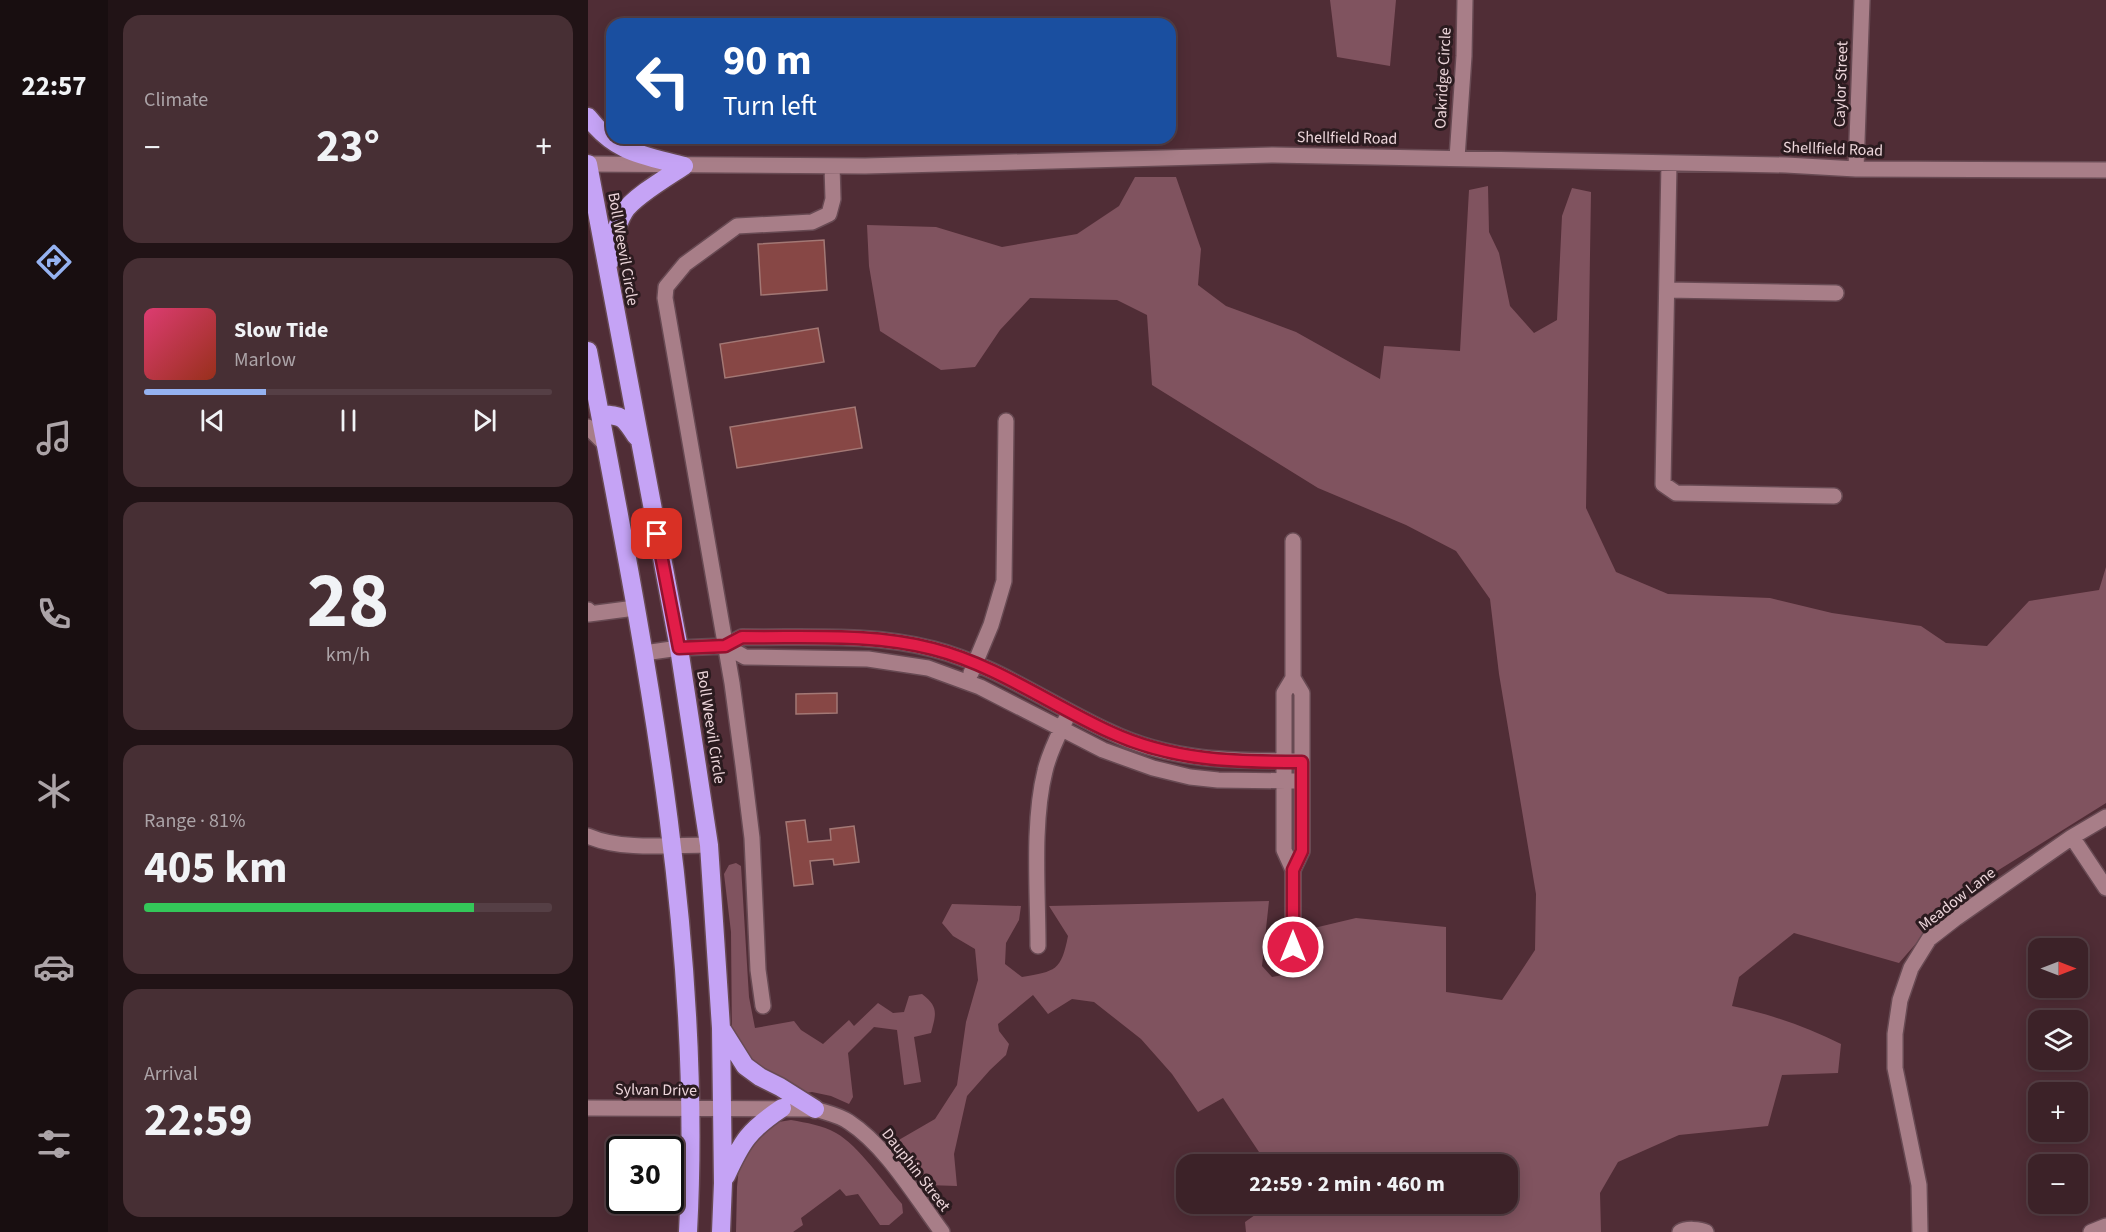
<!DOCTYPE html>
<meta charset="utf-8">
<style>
:root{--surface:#3c2228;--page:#472f34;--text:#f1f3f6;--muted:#aca4a8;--line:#553f45;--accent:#95b2f1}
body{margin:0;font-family:"Source Sans 3",sans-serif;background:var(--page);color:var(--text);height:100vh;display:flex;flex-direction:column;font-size:22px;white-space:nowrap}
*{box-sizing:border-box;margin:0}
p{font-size:20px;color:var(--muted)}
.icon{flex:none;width:33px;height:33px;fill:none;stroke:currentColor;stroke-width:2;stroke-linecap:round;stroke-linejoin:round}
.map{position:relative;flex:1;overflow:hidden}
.panel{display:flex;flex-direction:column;gap:15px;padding:15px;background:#211316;width:480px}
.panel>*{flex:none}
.banner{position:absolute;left:18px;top:18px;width:570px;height:126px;border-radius:18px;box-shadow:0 3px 15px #0003,0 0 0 2px var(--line);background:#1a4fa0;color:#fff;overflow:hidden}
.needle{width:39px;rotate:90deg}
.fabs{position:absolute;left:1440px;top:938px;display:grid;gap:12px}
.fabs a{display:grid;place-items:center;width:60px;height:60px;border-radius:12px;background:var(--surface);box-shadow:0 3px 15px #0003,0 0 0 2px var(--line);font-size:30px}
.speed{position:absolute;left:18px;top:1136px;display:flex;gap:12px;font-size:30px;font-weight:700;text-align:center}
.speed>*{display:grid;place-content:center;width:78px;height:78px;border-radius:50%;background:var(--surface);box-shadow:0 3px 15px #0003,0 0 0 2px var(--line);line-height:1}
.speed .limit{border:3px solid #111;border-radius:9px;background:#fff;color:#111}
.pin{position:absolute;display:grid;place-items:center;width:51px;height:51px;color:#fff;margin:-26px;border-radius:12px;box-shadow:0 3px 9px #0006}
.me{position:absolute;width:66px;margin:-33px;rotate:0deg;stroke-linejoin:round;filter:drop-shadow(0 0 4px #0008)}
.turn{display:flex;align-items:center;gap:21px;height:126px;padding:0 18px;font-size:27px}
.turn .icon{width:78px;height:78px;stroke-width:2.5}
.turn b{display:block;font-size:42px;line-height:51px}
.big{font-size:45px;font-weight:700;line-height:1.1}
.panel .card{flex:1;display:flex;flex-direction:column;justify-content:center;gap:9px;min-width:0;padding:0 21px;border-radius:18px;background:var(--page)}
.panel .dial{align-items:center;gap:0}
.dial b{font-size:78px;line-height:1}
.song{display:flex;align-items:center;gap:18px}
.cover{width:72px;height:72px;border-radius:9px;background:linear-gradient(135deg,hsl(340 70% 55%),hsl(10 70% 35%))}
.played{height:6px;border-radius:3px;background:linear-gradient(90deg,var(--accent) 30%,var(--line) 30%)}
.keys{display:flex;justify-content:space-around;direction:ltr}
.heat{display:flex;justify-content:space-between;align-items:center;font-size:33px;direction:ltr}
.charge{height:9px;border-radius:4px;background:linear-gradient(90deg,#34c759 81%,var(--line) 0)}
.trip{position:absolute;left:588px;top:1154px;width:342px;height:60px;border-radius:18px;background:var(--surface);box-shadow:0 3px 15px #0003,0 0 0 2px var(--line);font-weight:700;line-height:60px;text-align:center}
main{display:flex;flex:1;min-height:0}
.menu{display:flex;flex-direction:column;width:108px;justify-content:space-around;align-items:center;background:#180e10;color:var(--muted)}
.menu .icon{width:42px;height:42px}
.menu .current{color:var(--accent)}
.menu b{font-size:27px;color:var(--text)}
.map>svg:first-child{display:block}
.green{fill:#80535f}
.building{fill:#874745;stroke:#a37875;stroke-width:1.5}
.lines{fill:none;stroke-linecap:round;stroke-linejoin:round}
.minor-casing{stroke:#684a53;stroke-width:18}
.highway-casing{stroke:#684a53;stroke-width:21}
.minor{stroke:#a87e88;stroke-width:15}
.highway{stroke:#c5a3f5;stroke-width:18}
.route-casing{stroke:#92132f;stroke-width:15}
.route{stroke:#e11d48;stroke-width:10}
.labels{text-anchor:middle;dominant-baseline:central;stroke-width:6;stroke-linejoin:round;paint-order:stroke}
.street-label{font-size:16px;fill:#ecd5da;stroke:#2b1b1f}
</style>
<main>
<nav class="menu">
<b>22:57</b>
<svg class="icon current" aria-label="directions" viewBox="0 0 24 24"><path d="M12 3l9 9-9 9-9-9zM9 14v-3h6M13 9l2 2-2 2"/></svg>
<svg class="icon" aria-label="music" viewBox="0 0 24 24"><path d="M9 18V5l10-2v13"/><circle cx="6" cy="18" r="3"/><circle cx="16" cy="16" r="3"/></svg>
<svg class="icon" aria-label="phone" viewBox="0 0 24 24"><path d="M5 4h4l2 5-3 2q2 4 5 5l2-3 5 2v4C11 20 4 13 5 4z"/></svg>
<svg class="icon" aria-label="climate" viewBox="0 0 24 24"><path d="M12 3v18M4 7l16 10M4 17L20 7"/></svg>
<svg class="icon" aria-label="car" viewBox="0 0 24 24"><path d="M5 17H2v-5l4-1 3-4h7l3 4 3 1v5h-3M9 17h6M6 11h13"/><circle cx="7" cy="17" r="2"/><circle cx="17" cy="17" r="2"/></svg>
<svg class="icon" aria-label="filters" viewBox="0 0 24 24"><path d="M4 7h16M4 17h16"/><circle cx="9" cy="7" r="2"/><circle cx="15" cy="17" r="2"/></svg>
</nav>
<section class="panel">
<div class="card"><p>Climate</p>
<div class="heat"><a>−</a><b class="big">23°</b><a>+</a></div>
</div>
<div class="card">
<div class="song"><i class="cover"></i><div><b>Slow Tide</b><p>Marlow</p></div></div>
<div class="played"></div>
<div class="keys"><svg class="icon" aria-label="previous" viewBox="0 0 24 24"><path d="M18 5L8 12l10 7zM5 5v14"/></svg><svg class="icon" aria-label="pause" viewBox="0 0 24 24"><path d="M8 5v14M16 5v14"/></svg><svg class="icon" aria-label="next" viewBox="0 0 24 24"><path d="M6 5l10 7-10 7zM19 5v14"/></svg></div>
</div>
<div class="card dial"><b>28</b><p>km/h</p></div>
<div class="card"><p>Range · 81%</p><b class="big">405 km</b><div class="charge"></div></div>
<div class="card"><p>Arrival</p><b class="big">22:59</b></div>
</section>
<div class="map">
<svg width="1518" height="1232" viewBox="0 0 1518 1232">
<rect width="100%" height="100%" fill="#502d36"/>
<path class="green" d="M742,0H808L802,66L749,57Z
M547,177H588L613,249L610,285L638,306L708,332L792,379L796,346L872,351L881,190L900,186L901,232L911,253L922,306L946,333L969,320L974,216L984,188L1003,192L998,508L1028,572L1080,594L1182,598L1244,613L1333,626L1358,643L1399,646L1441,601L1511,590L1518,567V803L1409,871L1359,908L1311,963L1206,933L1151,977L1144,1006C1182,1014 1219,1027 1253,1044L1250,1073L1194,1075L1180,1126L1091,1135L1030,1162L1012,1193L1013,1232H658L657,1222L684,1203H920V1164H679L635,1098L610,1112L584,1074L553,1039L506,1002L484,999L460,1014L445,995L410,1024L411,1031L421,1044L418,1055L402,1070L379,1096L366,1154L369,1186L339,1185L309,1141L347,1119L369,1085L378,1022L390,980L387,949L365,936L354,923L364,904L433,906L431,920L418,943L417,964L434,977C468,971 473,971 480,936L461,906L681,901L674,966L684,977L711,972L730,959L726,928L768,918L858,927V992L914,1000L947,950L948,894L911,674L902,599L868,551L818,525L730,488L564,385L559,315L529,300L442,298L412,330L387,367L353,370L292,331L281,266L279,225L348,227L414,247L489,234L531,206Z
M148,863L153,866L161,997L167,1028L206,1021L213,1030L235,1044L261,1020L266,1026L290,1003L305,1013L316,1012L321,996L334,994C351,1007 348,1014 343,1033L326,1037L333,1082L316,1085L309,1030L286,1027L260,1053L265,1097L261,1104L243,1096L224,1092L218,1093L186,1081L175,1074L144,1040L143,932L136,874L141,865Z
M203,1120C219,1123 234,1125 248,1133C270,1145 297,1184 314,1204L315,1213L301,1225H292L270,1194L258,1196L252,1189L213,1218L215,1225L205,1232H148L149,1187L152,1156L184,1123Z"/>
<path class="building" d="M236,240L239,290L173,295L170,244Z
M230,328L236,362L137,378L132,344Z
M267,407L274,448L149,468L142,427Z
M249,693V713L208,714V694Z
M217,820L220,842L243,840L242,829L266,826L271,862L246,865L245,859L222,861L225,884L206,886L198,822Z"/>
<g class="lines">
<g class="minor-casing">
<path id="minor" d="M869,158L876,56L877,0
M1081,163L1075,484L1088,493L1246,496
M0,164L277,166L685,155L1198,165L1268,169L1518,170
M1268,169L1274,0
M1079,290L1248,293
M0,427L18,445
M705,541V678L696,693V850L705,870
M0,610L1,614L47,608
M137,646L157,657L280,659L340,668L392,687L515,750L565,768L602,777L630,780L714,781
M56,653L91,648L137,646L154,637C217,638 284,633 345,649C408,665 463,705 522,732C584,762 647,761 714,761
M383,673L403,625L416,581L418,421
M0,836C34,851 84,845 121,845
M1484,837L1518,888
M450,946C450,892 444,823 457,771C461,753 470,736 478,719
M705,947V870L714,851V693L705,678
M175,1006L170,970L164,838L155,765L144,683L77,298L78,287L97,264L149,226L224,222L241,214L245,199L244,166
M0,1108L227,1109C239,1113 251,1115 261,1122C299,1147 327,1196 354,1232
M1092,1232C1098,1228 1112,1229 1118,1232
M1332,1232L1331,1185L1307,1068V1034L1312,1000L1323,968L1341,939L1368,918L1484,837L1518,817
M1503,1232L1518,1226"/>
</g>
<g class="highway-casing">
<path id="highway" d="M0,117C28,153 54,155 96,166
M0,164L91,648L121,845L133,1028L135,1183L133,1232
M22,261C25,244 27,227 36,212C45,197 81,176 96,166
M0,351C55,642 116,935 100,1232
M12,414C35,416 35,416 48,436
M135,1031L157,1066L172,1077L192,1087L227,1109
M138,1176C154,1141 161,1130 194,1108"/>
</g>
<use href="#minor" class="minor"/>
<use href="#highway" class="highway"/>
</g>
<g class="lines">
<g class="route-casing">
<path id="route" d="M69,534L91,648L137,646L154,637C217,638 284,633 345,649C408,665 463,705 522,732C584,761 647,762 714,762V851L705,870V947"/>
</g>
<use href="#route" class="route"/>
</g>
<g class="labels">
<g class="street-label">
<text transform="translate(855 78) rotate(-87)">Oakridge Circle</text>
<text transform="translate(1253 84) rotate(-88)">Caylor Street</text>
<text transform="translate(759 138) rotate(1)">Shellfield Road</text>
<text transform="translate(1245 149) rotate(2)">Shellfield Road</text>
<text transform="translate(35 249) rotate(80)">Boll Weevil Circle</text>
<text transform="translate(123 727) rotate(81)">Boll Weevil Circle</text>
<text transform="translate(1369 899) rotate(-38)">Meadow Lane</text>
<text transform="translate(68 1090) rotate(1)">Sylvan Drive</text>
<text transform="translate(328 1170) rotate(52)">Dauphin Street</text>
</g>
</g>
</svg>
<div class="fabs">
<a><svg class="needle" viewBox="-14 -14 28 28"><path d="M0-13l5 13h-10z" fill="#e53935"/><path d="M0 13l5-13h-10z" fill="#aca4a8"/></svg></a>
<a><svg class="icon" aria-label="layers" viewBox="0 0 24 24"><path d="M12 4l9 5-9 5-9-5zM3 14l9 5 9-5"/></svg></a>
<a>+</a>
<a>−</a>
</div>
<div class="speed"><div class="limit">30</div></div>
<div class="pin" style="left:69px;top:534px;background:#d93025"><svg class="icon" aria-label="arrive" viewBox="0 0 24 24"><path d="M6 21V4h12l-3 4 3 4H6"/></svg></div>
<svg class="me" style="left:705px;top:947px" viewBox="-20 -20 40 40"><circle r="17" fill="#e11d48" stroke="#fff" stroke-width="3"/><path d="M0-11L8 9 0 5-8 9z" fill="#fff"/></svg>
<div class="trip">22:59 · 2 min · 460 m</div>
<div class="banner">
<div class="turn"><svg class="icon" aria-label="left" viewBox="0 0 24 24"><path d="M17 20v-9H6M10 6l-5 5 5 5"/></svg><div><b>90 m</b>Turn left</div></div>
</div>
</div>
</main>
